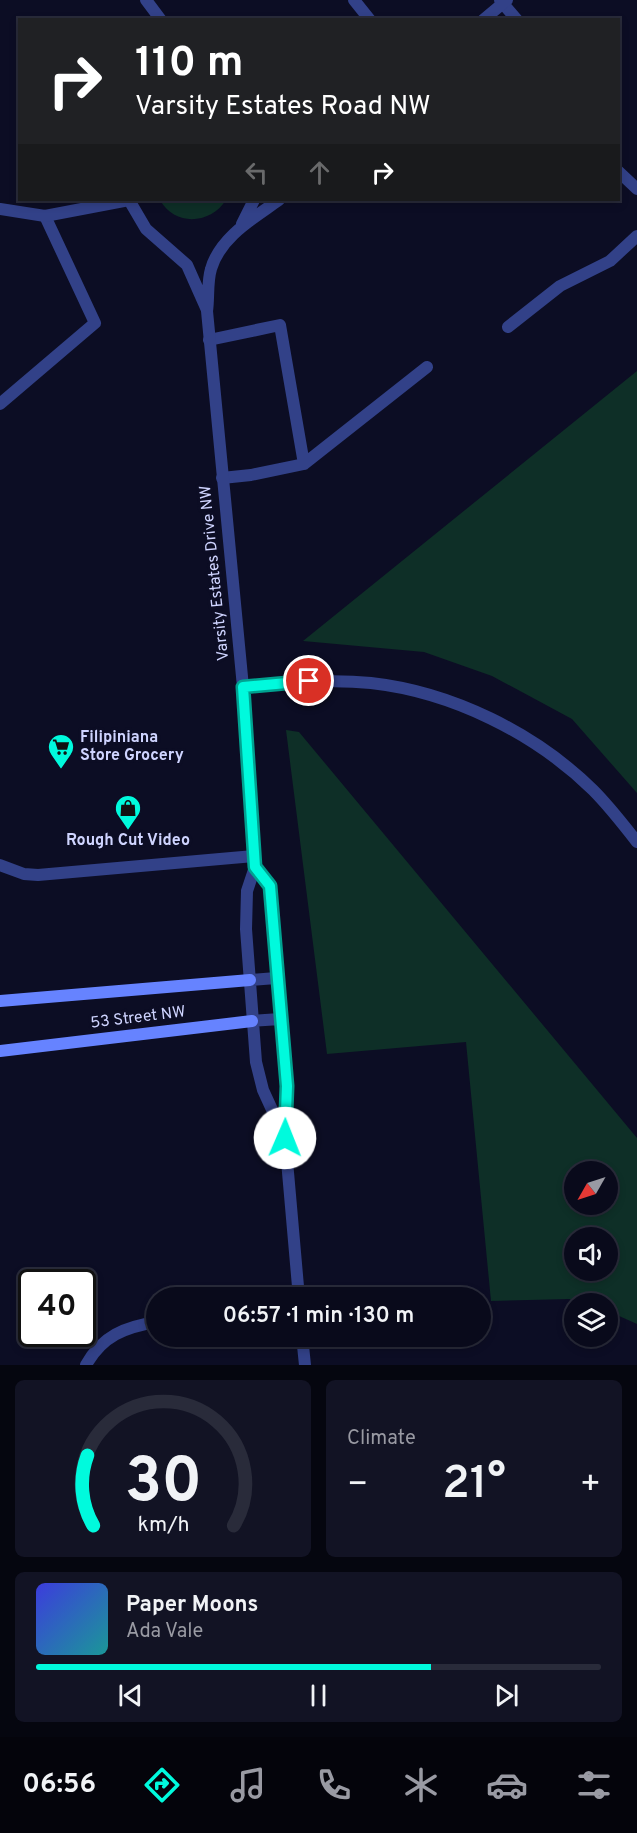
<!DOCTYPE html>
<meta charset="utf-8">
<style>
:root{--surface:#090a1b;--page:#121324;--text:#f1f3f6;--muted:#999aa3;--line:#292b3a;--accent:#00fadd}
body{margin:0;font-family:Overpass,sans-serif;background:var(--page);color:var(--text);height:100vh;display:flex;flex-direction:column;font-size:22px;white-space:nowrap}
*{box-sizing:border-box;margin:0}
p{font-size:20px;color:var(--muted)}
.icon{flex:none;width:33px;height:33px;fill:none;stroke:currentColor;stroke-width:2;stroke-linecap:round;stroke-linejoin:round}
.map{position:relative;height:1365px;overflow:hidden}
.drawer{display:flex;flex-direction:column;gap:15px;padding:15px;background:#05060f;flex:1}
.drawer>*{flex:none}
.top-card{position:absolute;left:18px;top:18px;width:602px;height:183px;border-radius:0px;box-shadow:0 3px 9px #0003,0 0 0 2px var(--line);background:#202124;color:#fff;overflow:hidden}
.needle{width:39px;rotate:231deg}
.fabs{position:absolute;left:564px;top:1161px;display:grid;gap:12px}
.fabs a{display:grid;place-items:center;width:54px;height:54px;border-radius:50%;background:var(--surface);box-shadow:0 3px 9px #0003,0 0 0 2px var(--line);font-size:30px}
.speed{position:absolute;left:18px;top:1269px;display:flex;gap:12px;font-size:30px;font-weight:700;text-align:center}
.speed>*{display:grid;place-content:center;width:78px;height:78px;border-radius:50%;background:var(--surface);box-shadow:0 3px 9px #0003,0 0 0 2px var(--line);line-height:1}
.speed .limit{border:3px solid #111;border-radius:9px;background:#fff;color:#111}
.pin{position:absolute;display:grid;place-items:center;width:51px;height:51px;color:#fff;margin:-26px;border:3px solid #fff;border-radius:50%;box-shadow:0 2px 6px #0007}
.me{position:absolute;width:66px;margin:-33px;rotate:1deg;stroke-linejoin:round;filter:drop-shadow(0 0 4px #0008)}
.turn{display:flex;align-items:center;gap:21px;height:126px;padding:0 18px;font-size:27px}
.turn .icon{width:78px;height:78px;stroke-width:2.5}
.turn b{display:block;font-size:42px;line-height:51px}
.lanes{display:flex;align-items:center;height:57px;padding:0 18px;background:#0003;justify-content:center;gap:30px;direction:ltr}
.lanes .off{opacity:.35}
.big{font-size:45px;font-weight:600;line-height:1.1}
.drawer .widget{flex:1;display:flex;flex-direction:column;justify-content:center;gap:9px;min-width:0;padding:0 21px;border-radius:9px;background:var(--page)}
.drawer .dial{align-items:center;gap:0}
.dial svg{height:156px;overflow:visible;fill:none;stroke:var(--line);stroke-width:7;stroke-linecap:round;text-anchor:middle}
.dial text{fill:var(--text);stroke:none}
.song{display:flex;align-items:center;gap:18px}
.cover{width:72px;height:72px;border-radius:9px;background:linear-gradient(135deg,hsl(240 70% 55%),hsl(180 70% 35%))}
.played{height:6px;border-radius:3px;background:linear-gradient(90deg,var(--accent) 70%,var(--line) 70%)}
.keys{display:flex;justify-content:space-around;direction:ltr}
.heat{display:flex;justify-content:space-between;align-items:center;font-size:33px;direction:ltr}
.drawer .tiles{flex:1;display:grid;gap:15px;grid-template-columns:1fr 1fr}
.widget:last-child{grid-column:span 2}
.trip{position:absolute;left:146px;top:1287px;width:345px;height:60px;border-radius:30px;background:var(--surface);box-shadow:0 3px 9px #0003,0 0 0 2px var(--line);font-weight:600;line-height:60px;text-align:center}
.tabs{display:flex;height:96px;justify-content:space-around;align-items:center;background:#04040b;color:var(--muted)}
.tabs .icon{width:42px;height:42px}
.tabs .selected{color:var(--accent)}
.tabs b{font-size:27px;color:var(--text)}
.map>svg:first-child{display:block}
.green{fill:#0e2f27;fill-rule:evenodd}
.lines{fill:none;stroke-linecap:round;stroke-linejoin:round}
.service{stroke:#324188;stroke-width:12}
.minor{stroke:#324188;stroke-width:12}
.tertiary{stroke:#324188;stroke-width:12}
.secondary{stroke:#6683ff;stroke-width:12}
.route-casing{stroke:#00a290;stroke-width:15}
.route{stroke:#00fadd;stroke-width:10}
.labels{text-anchor:middle;dominant-baseline:central;stroke-width:6;stroke-linejoin:round;paint-order:stroke}
.street-label{font-size:16px;fill:#cfd4ff;stroke:#0c0d24}
.poi-label{font-size:16px;font-weight:bold;fill:#cfd4ff;stroke:#0c0d24;text-anchor:start}
</style>
<div class="map">
<svg width="637" height="1365" viewBox="0 0 637 1365">
<rect width="100%" height="100%" fill="#0c0d24"/>
<path class="green" d="M160,200H226C211,224 175,227 160,200Z
M637,371V793L572,719L492,676L424,652L303,641Z
M286,730L299,732L637,1138V1324L608,1311V1304L584,1303L569,1299L491,1301L466,1042L327,1054ZM574,1172H608V1204H574ZM574,1238H608V1270H574Z"/>
<g class="lines">
<path class="service" d="M354,0L370,20
M209,340L280,325L304,464L251,475L222,478
M0,404L95,323L45,216
M304,464L427,367
M0,865L24,874L38,875L254,856"/>
<path class="minor" d="M146,0L161,20
M500,0L517,20
M618,171L637,189
M0,209L45,216L129,200
M508,327L560,286L610,261L637,236
M243,687C286,683 328,679 371,683C452,692 535,733 593,790C609,806 623,824 637,842
M86,1365C102,1336 125,1327 156,1322"/>
<path class="tertiary" d="M483,20L507,0
M129,200L146,229L187,265L207,310
M279,200C254,218 220,237 211,269C207,282 209,298 207,311L243,687L255,867L247,891L246,929L256,1062L263,1090L285,1138
M242,224L254,200
M255,867L270,886L287,1086L285,1138L299,1298
M250,980L276,978
M252,1021L280,1019
M302,1336L305,1365"/>
<path class="secondary" d="M0,1001L250,980
M0,1051L252,1021"/>
</g>
<g class="lines">
<g class="route-casing">
<path id="route" d="M285,1138L287,1086L270,886L255,867L243,687L309,681"/>
</g>
<use href="#route" class="route"/>
</g>
<defs>
<g id="supermarket-pin" transform="scale(1.35)"><path d="M0 17L-7.5 6A9.5 9.5 0 1 1 7.5 6Z" fill="#00fadd" stroke="#0c0d24"/><path d="M-6-5.5h2.5l.6 2H6L4.5 2H-2.5L-4.4-4H-6ZM-1.5 3.2a1.3 1.3 0 1 0 .1 0ZM3 3.2a1.3 1.3 0 1 0 .1 0Z" fill="#111"/></g>
<g id="shop-pin" transform="scale(1.35)"><path d="M0 17L-7.5 6A9.5 9.5 0 1 1 7.5 6Z" fill="#00fadd" stroke="#0c0d24"/><path d="M-5-2.5h2.3a2.7 3.5 0 0 1 5.4 0H5L5.5 6h-11ZM-1.5-2.5h3a1.5 2.3 0 0 0-3 0Z" fill="#111"/></g>
</defs>
<g fill-rule="evenodd">
<use href="#supermarket-pin" x="61" y="747"/>
<use href="#shop-pin" x="128" y="808"/>
</g>
<g class="labels">
<g class="street-label">
<text transform="translate(215 573) rotate(-96)">Varsity Estates Drive NW</text>
<text transform="translate(138 1018) rotate(-7)">53 Street NW</text>
</g>
<g class="poi-label">
<text x="80" y="738">Filipiniana<tspan x="80" dy="18">Store Grocery</tspan></text>
<text x="128" y="841" text-anchor="middle">Rough Cut Video</text>
</g>
</g>
</svg>
<div class="fabs">
<a><svg class="needle" viewBox="-14 -14 28 28"><path d="M0-13l5 13h-10z" fill="#e53935"/><path d="M0 13l5-13h-10z" fill="#999aa3"/></svg></a>
<a><svg class="icon" aria-label="sound" viewBox="0 0 24 24"><path d="M4 9h4l5-4v14l-5-4H4zM17 9q2 3 0 6"/></svg></a>
<a><svg class="icon" aria-label="layers" viewBox="0 0 24 24"><path d="M12 4l9 5-9 5-9-5zM3 14l9 5 9-5"/></svg></a>
</div>
<div class="speed"><div class="limit">40</div></div>
<div class="pin" style="left:309px;top:681px;background:#d93025"><svg class="icon" aria-label="arrive" viewBox="0 0 24 24"><path d="M6 21V4h12l-3 4 3 4H6"/></svg></div>
<svg class="me" style="left:285px;top:1138px" viewBox="-20 -20 40 40"><circle r="19" fill="#fff"/><path d="M0-13L10 11 0 6-10 11z" fill="#00fadd"/></svg>
<div class="trip">06:57 · 1 min · 130 m</div>
<div class="top-card">
<div class="turn"><svg class="icon" aria-label="right" viewBox="0 0 24 24"><path d="M7 20v-9h11M14 6l5 5-5 5"/></svg><div><b>110 m</b>Varsity Estates Road NW</div></div>
<div class="lanes"><svg class="icon off" aria-label="left" viewBox="0 0 24 24"><path d="M17 20v-9H6M10 6l-5 5 5 5"/></svg><svg class="icon off" aria-label="ahead" viewBox="0 0 24 24"><path d="M12 20V5M6 11l6-6 6 6"/></svg><svg class="icon" aria-label="right" viewBox="0 0 24 24"><path d="M7 20v-9h11M14 6l5 5-5 5"/></svg></div>
</div>
</div>
<section class="drawer">
<div class="tiles">
<div class="widget dial"><svg viewBox="0 0 100 80">
<path d="M14 69A42 42 0 1 1 86 69"/>
<path d="M14 69A42 42 0 0 1 11 33" stroke="#00fadd"/>
<text x="50" y="56" font-size="32" font-weight="700">30</text>
<text x="50" y="72" font-size="11">km/h</text>
</svg></div>
<div class="widget"><p>Climate</p>
<div class="heat"><a>−</a><b class="big">21°</b><a>+</a></div>
</div>
<div class="widget">
<div class="song"><i class="cover"></i><div><b>Paper Moons</b><p>Ada Vale</p></div></div>
<div class="played"></div>
<div class="keys"><svg class="icon" aria-label="previous" viewBox="0 0 24 24"><path d="M18 5L8 12l10 7zM5 5v14"/></svg><svg class="icon" aria-label="pause" viewBox="0 0 24 24"><path d="M8 5v14M16 5v14"/></svg><svg class="icon" aria-label="next" viewBox="0 0 24 24"><path d="M6 5l10 7-10 7zM19 5v14"/></svg></div>
</div>
</div>
</section>
<nav class="tabs">
<b>06:56</b>
<svg class="icon selected" aria-label="directions" viewBox="0 0 24 24"><path d="M12 3l9 9-9 9-9-9zM9 14v-3h6M13 9l2 2-2 2"/></svg>
<svg class="icon" aria-label="music" viewBox="0 0 24 24"><path d="M9 18V5l10-2v13"/><circle cx="6" cy="18" r="3"/><circle cx="16" cy="16" r="3"/></svg>
<svg class="icon" aria-label="phone" viewBox="0 0 24 24"><path d="M5 4h4l2 5-3 2q2 4 5 5l2-3 5 2v4C11 20 4 13 5 4z"/></svg>
<svg class="icon" aria-label="climate" viewBox="0 0 24 24"><path d="M12 3v18M4 7l16 10M4 17L20 7"/></svg>
<svg class="icon" aria-label="car" viewBox="0 0 24 24"><path d="M5 17H2v-5l4-1 3-4h7l3 4 3 1v5h-3M9 17h6M6 11h13"/><circle cx="7" cy="17" r="2"/><circle cx="17" cy="17" r="2"/></svg>
<svg class="icon" aria-label="filters" viewBox="0 0 24 24"><path d="M4 7h16M4 17h16"/><circle cx="9" cy="7" r="2"/><circle cx="15" cy="17" r="2"/></svg>
</nav>
